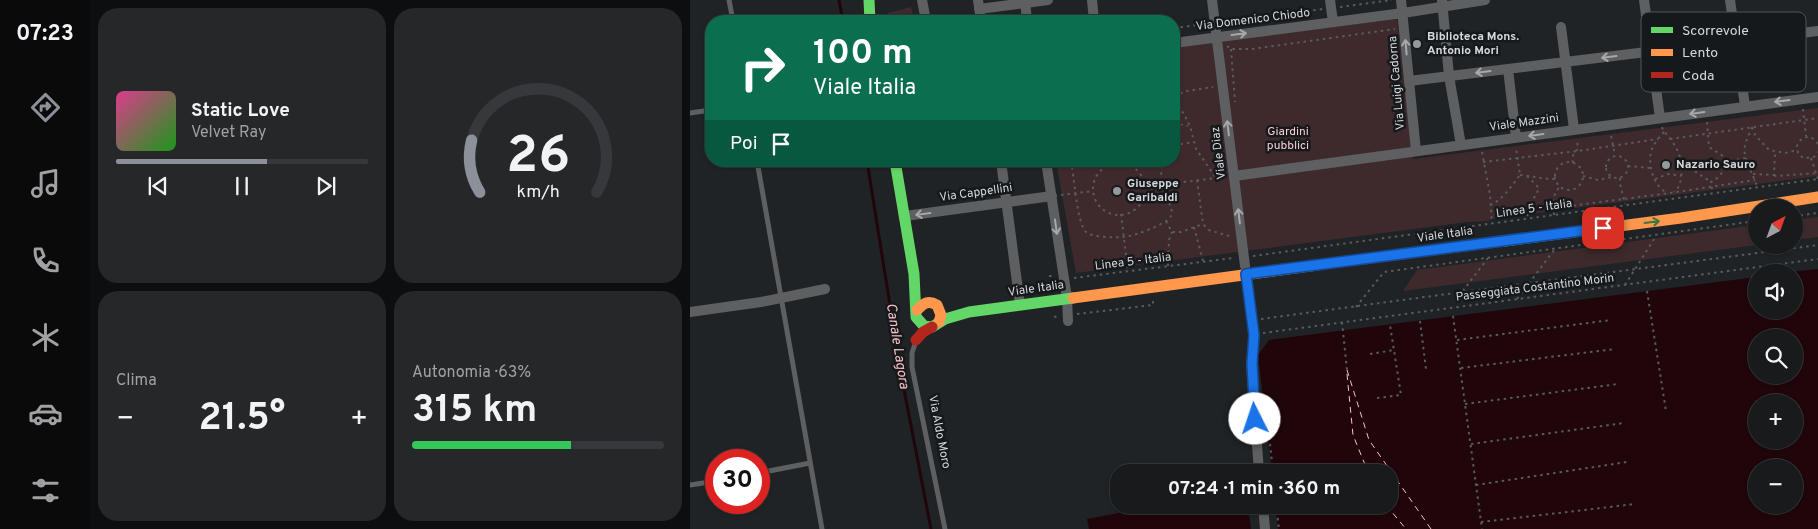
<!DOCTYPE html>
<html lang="it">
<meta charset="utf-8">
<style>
:root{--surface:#181a1c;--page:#252729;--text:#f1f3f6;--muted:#9fa1a3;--line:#36383b;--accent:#8c9099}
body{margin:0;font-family:Overpass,sans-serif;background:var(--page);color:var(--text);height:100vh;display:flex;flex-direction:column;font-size:19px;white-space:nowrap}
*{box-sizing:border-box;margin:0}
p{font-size:16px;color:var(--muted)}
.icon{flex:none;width:28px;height:28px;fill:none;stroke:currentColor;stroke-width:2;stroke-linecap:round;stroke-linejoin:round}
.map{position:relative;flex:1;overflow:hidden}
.panel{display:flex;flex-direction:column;gap:8px;padding:8px;background:#0d0e0f;width:600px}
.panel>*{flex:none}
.top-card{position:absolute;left:15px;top:15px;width:475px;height:152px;border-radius:20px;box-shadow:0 1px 4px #0004,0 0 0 1px var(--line);background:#0b6e4f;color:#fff;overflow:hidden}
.needle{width:32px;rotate:41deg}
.buttons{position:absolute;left:1058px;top:199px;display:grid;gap:10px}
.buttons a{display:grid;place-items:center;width:55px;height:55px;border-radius:50%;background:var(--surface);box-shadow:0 1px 4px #0004,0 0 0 1px var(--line);font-size:25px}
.speed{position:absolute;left:15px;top:449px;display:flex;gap:10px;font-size:25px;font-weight:700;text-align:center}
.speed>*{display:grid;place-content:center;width:65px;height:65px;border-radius:50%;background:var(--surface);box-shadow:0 1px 4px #0004,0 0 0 1px var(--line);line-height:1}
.speed .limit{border:8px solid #d22;background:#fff;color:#111}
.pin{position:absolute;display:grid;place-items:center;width:42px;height:42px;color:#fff;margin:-21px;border-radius:10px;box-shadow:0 2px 8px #0006}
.me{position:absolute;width:55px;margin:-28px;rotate:356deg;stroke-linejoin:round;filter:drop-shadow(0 0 4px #0008)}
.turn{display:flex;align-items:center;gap:18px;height:105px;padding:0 25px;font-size:22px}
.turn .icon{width:65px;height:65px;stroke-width:2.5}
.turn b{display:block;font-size:35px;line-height:42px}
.then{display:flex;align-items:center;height:48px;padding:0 25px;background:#0003;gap:10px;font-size:19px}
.big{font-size:38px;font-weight:700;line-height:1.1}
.panel .widget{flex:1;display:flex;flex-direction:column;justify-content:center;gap:8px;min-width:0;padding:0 18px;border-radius:20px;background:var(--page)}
.panel .dial{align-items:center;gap:0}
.dial svg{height:130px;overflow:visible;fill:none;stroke:var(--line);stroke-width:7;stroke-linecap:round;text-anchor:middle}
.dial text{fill:var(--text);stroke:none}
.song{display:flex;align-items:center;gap:15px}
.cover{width:60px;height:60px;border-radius:8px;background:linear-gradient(135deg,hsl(330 70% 55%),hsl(120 70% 35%))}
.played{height:5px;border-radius:2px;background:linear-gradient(90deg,var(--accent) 60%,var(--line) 60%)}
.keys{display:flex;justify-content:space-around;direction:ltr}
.heat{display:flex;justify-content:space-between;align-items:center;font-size:28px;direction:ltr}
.charge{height:8px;border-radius:4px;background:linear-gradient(90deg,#34c759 63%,var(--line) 0)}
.panel .tiles{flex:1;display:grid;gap:8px;grid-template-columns:repeat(2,1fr)}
.trip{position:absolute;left:420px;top:464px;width:288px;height:50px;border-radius:20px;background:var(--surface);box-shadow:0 1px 4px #0004,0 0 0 1px var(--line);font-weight:700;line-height:50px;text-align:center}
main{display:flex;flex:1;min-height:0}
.tab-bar{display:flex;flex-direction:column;width:90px;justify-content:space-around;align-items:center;background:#0a0a0b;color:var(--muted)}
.tab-bar .icon{width:35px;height:35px}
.tab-bar .selected{color:var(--accent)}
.tab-bar b{font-size:22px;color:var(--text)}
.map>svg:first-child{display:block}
.green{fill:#3e2a2d}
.water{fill:#20060b;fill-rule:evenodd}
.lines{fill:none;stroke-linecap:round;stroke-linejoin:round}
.stream{stroke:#20060b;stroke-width:3}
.ferry{stroke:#f9c0c6;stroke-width:1;stroke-dasharray:6 5;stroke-linecap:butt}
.path{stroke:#595a5c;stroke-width:2;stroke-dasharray:2.5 4;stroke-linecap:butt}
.lane{stroke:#5e5f60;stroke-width:5}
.street{stroke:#5e5f60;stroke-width:10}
.fast{stroke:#63d668;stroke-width:11}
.slow{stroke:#ff974d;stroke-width:11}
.jam{stroke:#b3261e;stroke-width:11}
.oneway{stroke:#a6a8a9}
.oneway2{stroke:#3c7842}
.route-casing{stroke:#114b97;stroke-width:12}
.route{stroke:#1a73e8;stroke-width:9}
.poi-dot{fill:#96999b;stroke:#16191c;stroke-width:2}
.labels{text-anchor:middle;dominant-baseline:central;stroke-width:5;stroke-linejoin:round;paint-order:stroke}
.street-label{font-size:12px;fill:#d6d8da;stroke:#16191c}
.poi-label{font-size:12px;font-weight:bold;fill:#d6d8da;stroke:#16191c;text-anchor:start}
.park-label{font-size:12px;fill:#f8cdd1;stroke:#16191c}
.water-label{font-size:14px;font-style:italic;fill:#f9c0c6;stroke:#16191c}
.key{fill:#16191c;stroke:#505255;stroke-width:1}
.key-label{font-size:14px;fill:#d6d8da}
</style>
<main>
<nav class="tab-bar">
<b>07:23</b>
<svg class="icon selected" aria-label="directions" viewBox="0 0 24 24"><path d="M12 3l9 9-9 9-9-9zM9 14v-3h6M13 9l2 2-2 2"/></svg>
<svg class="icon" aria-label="music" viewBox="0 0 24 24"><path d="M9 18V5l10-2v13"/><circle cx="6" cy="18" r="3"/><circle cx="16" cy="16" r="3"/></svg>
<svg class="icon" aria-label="phone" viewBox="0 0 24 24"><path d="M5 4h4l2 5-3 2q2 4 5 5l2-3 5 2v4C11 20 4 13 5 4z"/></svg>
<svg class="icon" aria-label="climate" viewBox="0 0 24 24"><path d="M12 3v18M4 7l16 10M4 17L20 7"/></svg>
<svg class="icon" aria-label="car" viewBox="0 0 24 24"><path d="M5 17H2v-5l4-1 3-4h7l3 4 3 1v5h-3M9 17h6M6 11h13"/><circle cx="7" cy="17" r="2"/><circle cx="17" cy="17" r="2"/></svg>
<svg class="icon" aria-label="filters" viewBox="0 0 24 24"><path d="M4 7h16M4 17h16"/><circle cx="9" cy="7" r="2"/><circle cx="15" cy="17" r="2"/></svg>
</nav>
<section class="panel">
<div class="tiles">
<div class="widget">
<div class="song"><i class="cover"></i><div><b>Static Love</b><p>Velvet Ray</p></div></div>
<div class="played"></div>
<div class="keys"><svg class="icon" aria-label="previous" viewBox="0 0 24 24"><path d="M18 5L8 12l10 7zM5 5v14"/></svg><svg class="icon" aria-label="pause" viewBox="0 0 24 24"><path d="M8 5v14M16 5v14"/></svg><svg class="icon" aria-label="next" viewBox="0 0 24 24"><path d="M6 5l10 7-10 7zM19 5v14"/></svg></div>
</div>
<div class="widget dial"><svg viewBox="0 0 100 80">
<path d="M14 69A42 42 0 1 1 86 69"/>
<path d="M14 69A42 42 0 0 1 9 37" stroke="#8c9099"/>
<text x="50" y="56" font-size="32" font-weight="700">26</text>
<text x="50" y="72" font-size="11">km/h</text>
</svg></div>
<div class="widget"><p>Clima</p>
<div class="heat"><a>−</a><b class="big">21.5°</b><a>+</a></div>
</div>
<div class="widget"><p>Autonomia · 63%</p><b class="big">315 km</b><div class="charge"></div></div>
</div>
</section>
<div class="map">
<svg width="1128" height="529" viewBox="0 0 1128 529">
<rect width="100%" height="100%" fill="#202325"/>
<path class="green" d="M221,7L224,21H200L198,13Z
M707,19L723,159L1128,108V176L801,219L798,221L777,222L386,273L366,161H484V47Z
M1128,217V237L1104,240V220Z
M1066,225V245L713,291L727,270Z"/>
<path class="water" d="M1128,269V529H588L585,505H699V472H582L568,355L579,340L1066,277V310H1104V272H1098ZM1066,338H1104V375H1066ZM1066,402H1104V440H1066ZM1066,468H1104V505H1066Z
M470,505H558L561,529H399L397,519Z"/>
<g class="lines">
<path class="stream" d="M149,0L153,21
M177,161L211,374L241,529"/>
<path class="ferry" d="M657,370L679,440L741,529
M657,374L663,435L678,472
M696,505L716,529"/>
<path class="path" d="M650,7L702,0
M533,22L633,9
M484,28L516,24
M537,46L541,49H562L705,29
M541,49L545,102
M484,96L497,91L523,87
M484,101L494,114L500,126L506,149L526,178
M1113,109L1116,136
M1017,122L1019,147L1033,156C1034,170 1034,175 1021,182L1022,189
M484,123L498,126
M972,127C974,133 978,135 981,140C990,152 993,163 991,178C990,184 989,188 984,192
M1062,127C1060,133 1056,140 1055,146C1052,157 1064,175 1067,187
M1062,127L1065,135L1079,150L1095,153L1107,150
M974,132C969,138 963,144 961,152C958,166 964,188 978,193
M921,136L925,155
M980,139L1128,118
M1128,144C1122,134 1111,135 1107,146L1108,153L1113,158L1124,157L1128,152
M484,145L504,142
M792,152L800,195L802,224
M916 167a11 11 0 1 1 22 0a11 11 0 1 1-22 0Z
M1121,158L1128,179
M381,161C384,175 387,224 396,232C400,237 426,238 433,237C442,237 478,224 481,216C485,207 472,194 471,184C470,177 472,169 473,161
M865 176a14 14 0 1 1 28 0a14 14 0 1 1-28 0Z
M793,162L888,151L968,139
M1034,162L1056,158
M883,163C882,157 883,153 888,149L887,140
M403 189a26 26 0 1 1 52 0a26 26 0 1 1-52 0Z
M938,166L961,168
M993,166L1003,170L1021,182
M1063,174L1084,175L1085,153
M830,175C842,176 853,179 865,179
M1084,175L1086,176L1128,173
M837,176L849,188C845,200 835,205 838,219
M893,176L908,180L922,177
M930,178V184L935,204
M965,179L978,174L991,176
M507,180L513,224L519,230L542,237
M455,187L534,177
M371,195L403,191
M800,205C813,200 822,185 830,175L826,148
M864,208L980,193L1065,180
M431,214L438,271
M864,215L863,198L869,187
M1104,216L1128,213
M476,221L482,232H491L513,224
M504,227L513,261
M563,256L1128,179
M798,258L772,292L1128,245
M478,266L479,240L482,232
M359,276H364
M384,278L543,258
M935,285L966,236
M957,291L976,411
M827,299L865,249
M666,307L694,272L1066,221
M387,314L463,305V300
M763,316L792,529
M364,317L369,316
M571,319L772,292
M730,321L736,369
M652,322L657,370
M573,333L1128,259
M767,340L921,320
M680,354L704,350
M771,368L925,349
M687,398L711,395L700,325
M775,404L928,384
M576,405L583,472
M781,444L934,423
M786,485L937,462
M586,505L589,529
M791,522L945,504"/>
<path class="lane" d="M39,0L43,21
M0,113L21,110
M67,161L132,529
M226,341L222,353V367L255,529
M69,473L120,463
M0,485L26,481"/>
<path class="street" d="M232,0L236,21
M288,0L291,21
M335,0L337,21
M402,0L404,21
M522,0L555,266
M640,0L643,22
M711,0L726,151
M752,0L759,76L771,145
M954,0L970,118
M1040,0L1055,106
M289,9L358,0
M871,27L884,129
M484,43L713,13L795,0
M818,69L826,137
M719,81L1128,31
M311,161L330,305
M356,161L377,298L378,321
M544,176L1128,97
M215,216L362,196
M556,274L564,335L561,363L569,472
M0,312L71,302L135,289
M573,505L575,529"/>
<path class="fast" d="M179,0L180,21
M205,161L224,274L226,317L234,326L242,327L255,319L279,312L383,298"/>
<path class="slow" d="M815,241L991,218L1128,197
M383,298L627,265
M227,310C234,303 238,300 247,305L251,315L249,322"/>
<path class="jam" d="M627,265L815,241
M226,340L233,332L242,327"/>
</g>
<defs><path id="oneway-shaft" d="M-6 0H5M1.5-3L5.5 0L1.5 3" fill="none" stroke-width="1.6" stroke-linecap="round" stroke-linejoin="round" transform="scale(1.25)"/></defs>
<g class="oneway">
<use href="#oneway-shaft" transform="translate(549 34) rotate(-7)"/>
<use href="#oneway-shaft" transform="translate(716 47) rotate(-95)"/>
<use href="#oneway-shaft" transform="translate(919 57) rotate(173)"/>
<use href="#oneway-shaft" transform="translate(793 72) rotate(173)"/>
<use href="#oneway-shaft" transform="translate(1092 101) rotate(173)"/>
<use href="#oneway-shaft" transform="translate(1007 113) rotate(172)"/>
<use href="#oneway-shaft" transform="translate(538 128) rotate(-97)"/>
<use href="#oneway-shaft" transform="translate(846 135) rotate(172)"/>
<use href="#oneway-shaft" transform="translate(233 214) rotate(172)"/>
<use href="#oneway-shaft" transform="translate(549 216) rotate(-97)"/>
<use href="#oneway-shaft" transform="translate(366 227) rotate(82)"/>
</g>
<use class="oneway2" href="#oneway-shaft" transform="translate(962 222) rotate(-7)"/>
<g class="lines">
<g class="route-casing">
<path id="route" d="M565,419L562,363L564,335L556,274L913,228"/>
</g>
<use href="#route" class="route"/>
</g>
<g class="poi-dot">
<circle cx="727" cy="44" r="5"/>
<circle cx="976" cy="165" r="5"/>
<circle cx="427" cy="191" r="5"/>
</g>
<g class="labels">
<g class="street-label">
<text transform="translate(563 20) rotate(-7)">Via Domenico Chiodo</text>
<text transform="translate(707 83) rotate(-95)">Via Luigi Cadorna</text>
<text transform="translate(834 123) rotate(-8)">Viale Mazzini</text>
<text transform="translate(529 153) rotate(-97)">Viale Diaz</text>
<text transform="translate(286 193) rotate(-8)">Via Cappellini</text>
<text transform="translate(844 209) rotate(-8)">Linea 5 - Italia</text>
<text transform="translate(755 235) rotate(-8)">Viale Italia</text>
<text transform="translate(443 262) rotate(-7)">Linea 5 - Italia</text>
<text transform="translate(845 288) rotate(-7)">Passeggiata Costantino Morin</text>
<text transform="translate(346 289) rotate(-8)">Viale Italia</text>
<text transform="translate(249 432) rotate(79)">Via Aldo Moro</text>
</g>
<g class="poi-label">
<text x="737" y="37">Biblioteca Mons.<tspan x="737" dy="14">Antonio Mori</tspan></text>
<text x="986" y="165">Nazario Sauro</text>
<text x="437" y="184">Giuseppe<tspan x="437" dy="14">Garibaldi</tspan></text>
</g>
<g class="park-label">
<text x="598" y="132">Giardini<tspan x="598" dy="14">pubblici</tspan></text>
</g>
<g class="water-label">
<text transform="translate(207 346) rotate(81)">Canale Lagora</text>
</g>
</g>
<rect x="951" y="12" width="165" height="80" rx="8" class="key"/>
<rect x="961" y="27" width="22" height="6" fill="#63d668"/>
<rect x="961" y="49" width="22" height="7" fill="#ff974d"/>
<rect x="961" y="72" width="22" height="6" fill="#b3261e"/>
<g class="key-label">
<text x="992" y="35">Scorrevole</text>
<text x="992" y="57">Lento</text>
<text x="992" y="80">Coda</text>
</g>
</svg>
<div class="buttons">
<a><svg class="needle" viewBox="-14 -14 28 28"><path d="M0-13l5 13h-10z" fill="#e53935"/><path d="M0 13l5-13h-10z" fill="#9fa1a3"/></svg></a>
<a><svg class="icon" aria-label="sound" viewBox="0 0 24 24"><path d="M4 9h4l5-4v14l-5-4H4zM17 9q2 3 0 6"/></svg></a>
<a><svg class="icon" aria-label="search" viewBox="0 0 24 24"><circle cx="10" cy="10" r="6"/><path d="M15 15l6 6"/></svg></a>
<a>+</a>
<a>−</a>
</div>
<div class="speed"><div class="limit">30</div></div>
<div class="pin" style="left:913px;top:228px;background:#d93025"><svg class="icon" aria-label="arrive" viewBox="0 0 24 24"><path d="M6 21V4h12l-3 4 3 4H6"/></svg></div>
<svg class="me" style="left:565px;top:419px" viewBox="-20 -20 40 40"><circle r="19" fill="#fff"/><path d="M0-13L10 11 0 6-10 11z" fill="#1a73e8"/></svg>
<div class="trip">07:24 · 1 min · 360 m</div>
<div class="top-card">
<div class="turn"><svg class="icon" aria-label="right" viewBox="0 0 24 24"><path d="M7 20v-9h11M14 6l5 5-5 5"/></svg><div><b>100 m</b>Viale Italia</div></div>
<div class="then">Poi<svg class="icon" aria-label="arrive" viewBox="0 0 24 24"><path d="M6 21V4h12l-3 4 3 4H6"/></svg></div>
</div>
</div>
</main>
